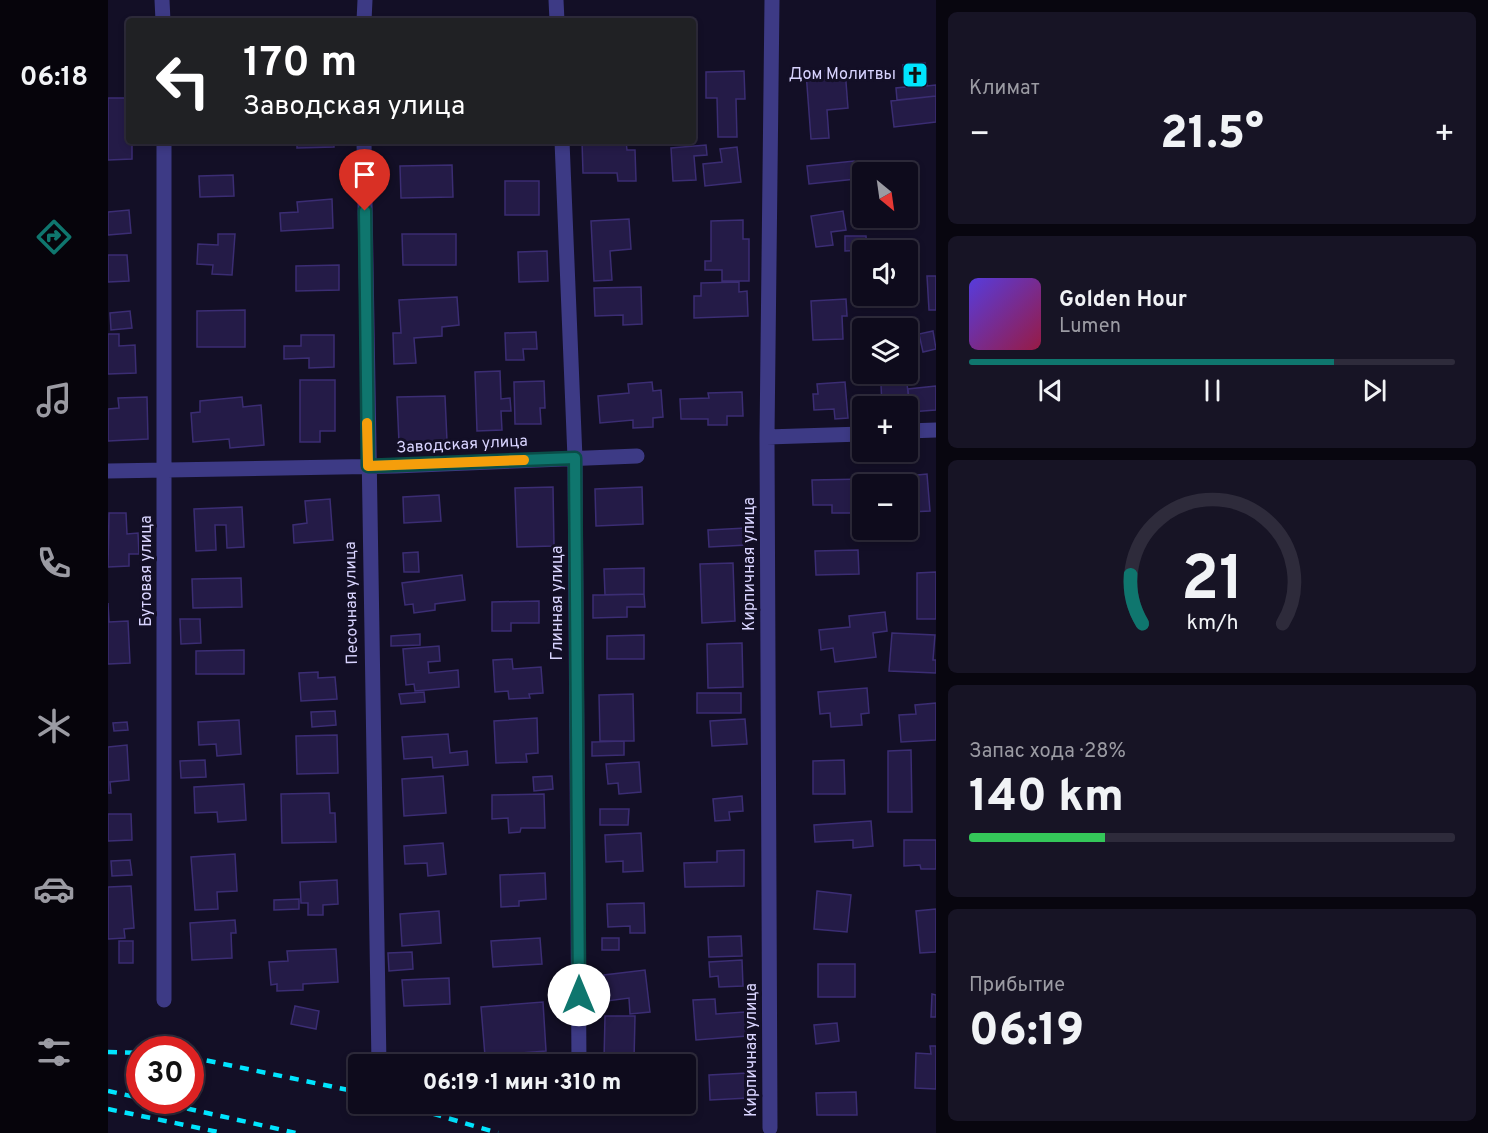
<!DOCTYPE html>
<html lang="ru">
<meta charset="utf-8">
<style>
:root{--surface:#0e0b1c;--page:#171425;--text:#f1f3f6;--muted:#9b9ba3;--line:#2e2b3b;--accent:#0f766e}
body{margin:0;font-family:Overpass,sans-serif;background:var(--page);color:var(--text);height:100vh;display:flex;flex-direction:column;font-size:22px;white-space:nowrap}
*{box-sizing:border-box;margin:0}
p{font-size:20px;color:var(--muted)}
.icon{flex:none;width:33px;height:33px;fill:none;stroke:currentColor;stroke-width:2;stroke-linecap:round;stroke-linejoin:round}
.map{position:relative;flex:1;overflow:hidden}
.drawer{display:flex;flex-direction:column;gap:12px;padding:12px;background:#08060f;width:552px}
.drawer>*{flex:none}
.guide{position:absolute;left:18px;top:18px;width:570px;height:126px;border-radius:6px;box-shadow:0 3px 9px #0003,0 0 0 2px var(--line);background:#202124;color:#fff;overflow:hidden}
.needle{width:39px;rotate:151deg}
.controls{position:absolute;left:744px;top:162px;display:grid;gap:12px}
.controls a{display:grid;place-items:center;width:66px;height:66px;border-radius:6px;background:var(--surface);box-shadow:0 3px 9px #0003,0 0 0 2px var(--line);font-size:30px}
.speed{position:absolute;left:18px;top:1036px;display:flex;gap:12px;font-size:30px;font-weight:700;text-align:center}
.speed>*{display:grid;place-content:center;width:78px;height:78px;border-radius:50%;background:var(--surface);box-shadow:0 3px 9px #0003,0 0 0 2px var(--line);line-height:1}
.speed .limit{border:9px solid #d22;background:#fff;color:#111}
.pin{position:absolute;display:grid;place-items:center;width:51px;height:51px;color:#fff;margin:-62px -26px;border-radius:50% 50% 50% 0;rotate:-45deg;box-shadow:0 0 6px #0007}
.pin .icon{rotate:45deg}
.me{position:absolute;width:66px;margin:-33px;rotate:0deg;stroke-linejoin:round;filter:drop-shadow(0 0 4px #0008)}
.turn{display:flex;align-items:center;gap:21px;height:126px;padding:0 18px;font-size:27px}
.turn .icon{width:78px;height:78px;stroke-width:2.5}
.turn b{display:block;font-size:42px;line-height:51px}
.big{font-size:45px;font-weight:800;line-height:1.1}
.drawer .card{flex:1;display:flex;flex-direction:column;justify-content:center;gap:9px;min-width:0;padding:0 21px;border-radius:9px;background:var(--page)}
.drawer .dial{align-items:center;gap:0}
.dial svg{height:156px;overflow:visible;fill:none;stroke:var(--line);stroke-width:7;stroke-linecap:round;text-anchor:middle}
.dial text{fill:var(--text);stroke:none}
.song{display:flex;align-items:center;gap:18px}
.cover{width:72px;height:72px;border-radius:9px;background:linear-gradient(135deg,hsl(250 70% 55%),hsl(340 70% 35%))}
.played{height:6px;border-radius:3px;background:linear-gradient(90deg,var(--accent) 75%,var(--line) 75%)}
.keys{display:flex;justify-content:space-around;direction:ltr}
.heat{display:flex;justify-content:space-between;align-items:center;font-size:33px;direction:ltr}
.charge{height:9px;border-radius:4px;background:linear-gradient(90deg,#34c759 28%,var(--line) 0)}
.trip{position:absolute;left:240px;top:1054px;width:348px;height:60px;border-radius:6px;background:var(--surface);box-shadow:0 3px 9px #0003,0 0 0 2px var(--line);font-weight:800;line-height:60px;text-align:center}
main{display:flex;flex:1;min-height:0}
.tab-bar{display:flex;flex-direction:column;width:108px;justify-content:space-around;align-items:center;background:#06040b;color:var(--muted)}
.tab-bar .icon{width:42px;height:42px}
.tab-bar .active{color:var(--accent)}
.tab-bar b{font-size:27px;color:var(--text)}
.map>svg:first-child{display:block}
.building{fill:#241b47;stroke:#3b2d73;stroke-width:1.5}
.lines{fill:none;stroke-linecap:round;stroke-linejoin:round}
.street{stroke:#3d3a85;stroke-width:15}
.rail{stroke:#00e5ff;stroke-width:4.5;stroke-dasharray:9 8;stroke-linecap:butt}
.route-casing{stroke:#0a4d48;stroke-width:15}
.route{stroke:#0f766e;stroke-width:10}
.slow{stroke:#f59e0b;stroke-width:10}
.labels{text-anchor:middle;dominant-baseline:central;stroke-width:6;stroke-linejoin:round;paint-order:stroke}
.poi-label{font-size:16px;fill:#d9d4ff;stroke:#130f26;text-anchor:end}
.street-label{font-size:16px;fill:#d9d4ff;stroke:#130f26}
</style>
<main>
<nav class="tab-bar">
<b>06:18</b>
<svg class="icon active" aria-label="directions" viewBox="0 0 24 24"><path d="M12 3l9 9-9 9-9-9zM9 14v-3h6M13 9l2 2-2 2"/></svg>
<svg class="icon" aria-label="music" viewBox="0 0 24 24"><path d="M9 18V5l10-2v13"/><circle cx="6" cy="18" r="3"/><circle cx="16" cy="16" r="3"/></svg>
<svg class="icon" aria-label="phone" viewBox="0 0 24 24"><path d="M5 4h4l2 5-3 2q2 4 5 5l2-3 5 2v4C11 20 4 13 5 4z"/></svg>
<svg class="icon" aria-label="climate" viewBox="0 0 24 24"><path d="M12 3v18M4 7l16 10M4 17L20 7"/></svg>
<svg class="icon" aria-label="car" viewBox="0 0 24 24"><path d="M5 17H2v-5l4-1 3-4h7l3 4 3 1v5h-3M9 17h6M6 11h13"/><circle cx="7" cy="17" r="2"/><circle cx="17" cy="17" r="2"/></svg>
<svg class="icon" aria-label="filters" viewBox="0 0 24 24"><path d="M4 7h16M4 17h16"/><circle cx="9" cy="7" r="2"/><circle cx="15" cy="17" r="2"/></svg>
</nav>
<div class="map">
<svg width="828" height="1133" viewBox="0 0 828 1133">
<rect width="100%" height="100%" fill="#130f26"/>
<path class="building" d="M817,63L819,86L828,85V96L789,100L788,88L797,87L795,65Z
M737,69L740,108L719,110L721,138L703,139L698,72Z
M636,71L637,99H628L629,137H610L609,98H598V72Z
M828,96V122L786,127L783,101Z
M0,98H21V141H24V159L0,160Z
M189,141H226V147L189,148Z
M411,141H430V144L411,145Z
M474,141H518L519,150H527L528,181H510L509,173H475Z
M598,145L599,155L586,156L588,180L565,181L563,148Z
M629,147L633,182L597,186L595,164L614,162L612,149Z
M746,161L748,179L701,184L699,166Z
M344,165L345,197L293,198L292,166Z
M125,175L126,196L92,197L91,176Z
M397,181H431V215H397Z
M224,199L225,228L173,231L172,213L190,212L189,202Z
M21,210L23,233L0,235V212Z
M735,211L738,230L723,232L725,245L708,247L703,216Z
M521,219L523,249L502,251L504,280L486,281L483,221Z
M635,220V239H641V281H614V270H597V261H603V221Z
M110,234H127L124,275L104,274L105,265L89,264L90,244L110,245Z
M294,234H348V265H295Z
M737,236H758L759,250L737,251Z
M439,251L440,281L411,282L410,252Z
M0,255H19L21,281L0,282Z
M231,265V290L188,291V266Z
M819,276H828V310H821Z
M631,282V292L639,291L640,316L586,318V296H593V283Z
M533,287L534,324L515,325V315L487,316L486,288Z
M349,297L351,325L334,327V336L306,338L308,363L286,364L285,333H293L291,300Z
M738,299L739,316H734L735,339L705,340L703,301Z
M137,310V347H89V311Z
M22,311L24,328L3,330L2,313Z
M825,331L828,349L815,352L811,334Z
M428,332L429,349H415L416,360H398L397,333Z
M0,334H11V346L27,345L28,373L0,374Z
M193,335H226V367L201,368V358L176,359V346H193Z
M392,371L393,399L402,398L403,411H393L394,430L369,431L367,372Z
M779,374H798L802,412L800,413V406H774L773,385H780Z
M192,380H227V431H212V442H192Z
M436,381L437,408H432L433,424H407L406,382Z
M544,382L545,391L553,390L555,417L545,418V427L525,428V420L492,423L490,396L521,393L520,384Z
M737,382L740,418L727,419L726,409L706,410L705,394H710L709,384Z
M828,386V410L802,412L800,389Z
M634,392L635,416H619V425H600V419H573L572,399L601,398L600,393Z
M337,396L339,441L291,443L289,397Z
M39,397L40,439L0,441V409L11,408L10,398Z
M134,397L135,407L153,405L156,445L122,448L121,439L85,442L83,413L92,412V401Z
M819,474L822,511L802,512L799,476Z
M758,479V484H754V502L743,503V513H724V505H705L704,480Z
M445,487L446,546L409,547L407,488Z
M534,487L535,524L488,526L487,489Z
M331,495L333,521L296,523L295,497Z
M222,499L225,540L186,543L185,525L199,523L197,501Z
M134,507L136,547L119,548L118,525H107L108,550L88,551L86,509Z
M1,513H18L19,534L30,533L31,554H21V566L0,567Z
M638,528L639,545L601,547L600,530Z
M750,550L751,574L708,575L707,551Z
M310,552L311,572H296L295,553Z
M625,563L627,621L594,623L592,564Z
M536,568V594L497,595L496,569Z
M828,572V619H809V573Z
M354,575L357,600L327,604V610L306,613L305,604L297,605L294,583Z
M133,578L134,607L85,608L84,579Z
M536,594L537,607H519V617L485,618V595Z
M431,601V623H403V631H384V602Z
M0,603L1,622L20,621L22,663L0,664Z
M777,612L779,631L765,633L768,657L727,662L725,648L713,650L711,630L742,627L741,616Z
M72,619H92L93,643L73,644Z
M784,633L827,635L825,660H828V673L781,671Z
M312,634V645L283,646V636Z
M536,635V659H499V636Z
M634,643L635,687L600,688L599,644Z
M331,646L332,661L320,662L321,673L350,670L351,687L307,691L306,684L298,685L295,649Z
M136,650V674H88V651Z
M404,659L405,669L433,667L435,693L421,694L422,698L401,699L400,691L387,692L385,660Z
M210,672V678L227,677L229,699L193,701L191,673Z
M759,688L761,713L753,714L754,725L723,727L722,713L712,714L710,692Z
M316,692L317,702L293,704L291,694Z
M589,693H633V713H589Z
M525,694L526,741H492L491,695Z
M828,703V740L793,742L791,715L808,714L807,705Z
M227,711L228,725L204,727L203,712Z
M429,718L430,753L418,754L419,762L388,763L386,721Z
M637,719L639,744L604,746L602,721Z
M131,720L133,754L109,756L108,744L91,745L90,722Z
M19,722L20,730L6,731L5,723Z
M340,734L342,753L359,751L360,765L325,768L324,757L296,759L294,737Z
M229,735L230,773L189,774L188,736Z
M516,741V755L484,756V742Z
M19,745L21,780L2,782L3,793H0V747Z
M803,750L804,812H780V751Z
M97,760L98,777L73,778L72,761Z
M736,760L737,794H705V761Z
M531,762L533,792L511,794L510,783L500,784L498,764Z
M335,776L338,813L296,816L294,779Z
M444,776L445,789L426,791L425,777Z
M136,784L138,820L110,822L109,812L87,813L86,787Z
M221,793L222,813H227L228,842L174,843L173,794Z
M436,794L437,828H413L412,832L401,833L400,818L384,819V795Z
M634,796L635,811L621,812L622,820L607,821L605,799Z
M492,809H521L520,825H492Z
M0,814H23L24,840L0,841Z
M763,821L765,846L745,848V840L707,842L706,825Z
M533,833L535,871L515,872V861L498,862L497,835Z
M796,840H828V869H813L812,865L796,866Z
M335,843L338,874L320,876L319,863L297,864L296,846Z
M636,850V886L577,887L576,863L609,862V851Z
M127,854L129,891L109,892L110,909L87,910L83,857Z
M22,860L24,875L4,876L3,861Z
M437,873L438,899L411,901V906L393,907L392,875Z
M229,880L230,904L215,905V915H200V903H193L192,882Z
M23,886L26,928L16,929L17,938L0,939V887Z
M709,891L743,895L739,932L706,929Z
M191,899V909L166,910V900Z
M536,903L537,933H522V926L500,927L499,904Z
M828,909V952L812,953L808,911Z
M331,911L333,943L294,946L292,914Z
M127,920L128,933H123L124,958L84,960L82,923Z
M633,936L634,956L601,957L600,937Z
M432,938L434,964L385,967L383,941Z
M494,938H511V950H494Z
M11,941H25V963H11Z
M228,949L230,982L195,984V990L169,991V984L163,985L161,962L180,961L179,951Z
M304,952L305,969L281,971L280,953Z
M634,960L635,986L611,987L610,976L602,977L601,962Z
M710,964H747V997H710Z
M537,970L542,1012L522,1014L521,998L499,1001L496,975Z
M341,978L342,1004L296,1006L294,980Z
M824,994L828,995V1017H823Z
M607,999L608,1014L637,1012L639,1036L588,1040L585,1000Z
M435,1002L438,1051L377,1056L373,1007Z
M187,1006L211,1011L208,1029L183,1024Z
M497,1016H527L526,1061L496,1060Z
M729,1023L731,1041L708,1044L706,1025Z
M822,1046H828V1089L807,1088L808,1053L823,1054Z
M639,1073L641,1098L602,1100L601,1075Z
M748,1092L749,1115H709L708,1093Z"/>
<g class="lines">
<path class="street" d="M54,0L55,21
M448,0L449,21
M256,21L257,0
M56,141V1000
M256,141L271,1065
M454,141L467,458L471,1065
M800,431L828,430
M659,437L754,434
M0,471L287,466L529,456
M662,1128L659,437L664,0"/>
<path class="rail" d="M0,1052L32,1053
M82,1057L250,1092
M0,1091L32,1098
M46,1101L188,1133
M292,1104L390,1133
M0,1109L115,1133"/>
</g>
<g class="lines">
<g class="route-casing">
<path id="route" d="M257,211L260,466L467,458L471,995"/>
</g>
<use href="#route" class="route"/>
<path class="slow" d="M259,423L260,466L416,460"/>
</g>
<defs>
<g id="church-square" transform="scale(1.35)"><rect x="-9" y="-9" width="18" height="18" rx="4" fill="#00e5ff" stroke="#130f26"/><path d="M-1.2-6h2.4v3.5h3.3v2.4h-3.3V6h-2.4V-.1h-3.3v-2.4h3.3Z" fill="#111"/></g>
</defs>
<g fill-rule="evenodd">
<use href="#church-square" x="807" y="75"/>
</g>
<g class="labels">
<g class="poi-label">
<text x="788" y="75">Дом Молитвы</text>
</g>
<g class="street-label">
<text transform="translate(354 445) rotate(-3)">Заводская улица</text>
<text transform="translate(642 564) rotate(-90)">Кирпичная улица</text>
<text transform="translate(39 571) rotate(-90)">Бутовая улица</text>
<text transform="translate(244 603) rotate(-91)">Песочная улица</text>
<text transform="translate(450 603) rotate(-90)">Глинная улица</text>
<text transform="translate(644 1050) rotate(-90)">Кирпичная улица</text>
</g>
</g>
</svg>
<div class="controls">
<a><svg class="needle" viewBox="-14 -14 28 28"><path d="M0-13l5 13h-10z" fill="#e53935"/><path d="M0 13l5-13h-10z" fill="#9b9ba3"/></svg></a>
<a><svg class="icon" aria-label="sound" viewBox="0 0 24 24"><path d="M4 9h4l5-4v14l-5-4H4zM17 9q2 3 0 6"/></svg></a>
<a><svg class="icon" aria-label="layers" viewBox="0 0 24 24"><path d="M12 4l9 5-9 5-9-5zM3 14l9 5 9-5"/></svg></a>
<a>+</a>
<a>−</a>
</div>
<div class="speed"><div class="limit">30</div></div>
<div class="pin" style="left:257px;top:211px;background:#d93025"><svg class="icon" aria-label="arrive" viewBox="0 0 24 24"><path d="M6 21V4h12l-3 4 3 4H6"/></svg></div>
<svg class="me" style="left:471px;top:995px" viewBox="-20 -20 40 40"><circle r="19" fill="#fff"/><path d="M0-13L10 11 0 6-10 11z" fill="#0f766e"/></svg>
<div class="trip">06:19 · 1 мин · 310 m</div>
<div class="guide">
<div class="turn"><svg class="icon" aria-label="left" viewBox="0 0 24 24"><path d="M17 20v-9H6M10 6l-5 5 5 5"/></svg><div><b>170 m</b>Заводская улица</div></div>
</div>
</div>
<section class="drawer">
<div class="card"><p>Климат</p>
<div class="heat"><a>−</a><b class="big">21.5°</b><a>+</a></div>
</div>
<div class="card">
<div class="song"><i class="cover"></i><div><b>Golden Hour</b><p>Lumen</p></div></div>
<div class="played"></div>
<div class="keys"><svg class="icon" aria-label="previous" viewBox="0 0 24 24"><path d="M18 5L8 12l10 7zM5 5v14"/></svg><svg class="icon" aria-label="pause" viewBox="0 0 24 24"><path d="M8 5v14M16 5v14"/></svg><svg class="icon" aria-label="next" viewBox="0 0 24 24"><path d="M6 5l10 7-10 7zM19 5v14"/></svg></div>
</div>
<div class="card dial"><svg viewBox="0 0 100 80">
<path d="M14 69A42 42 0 1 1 86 69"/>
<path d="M14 69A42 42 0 0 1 8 44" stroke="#0f766e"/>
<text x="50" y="56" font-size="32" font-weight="700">21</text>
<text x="50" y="72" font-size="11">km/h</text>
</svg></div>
<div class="card"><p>Запас хода · 28%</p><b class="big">140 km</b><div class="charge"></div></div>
<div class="card"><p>Прибытие</p><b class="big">06:19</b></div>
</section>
</main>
